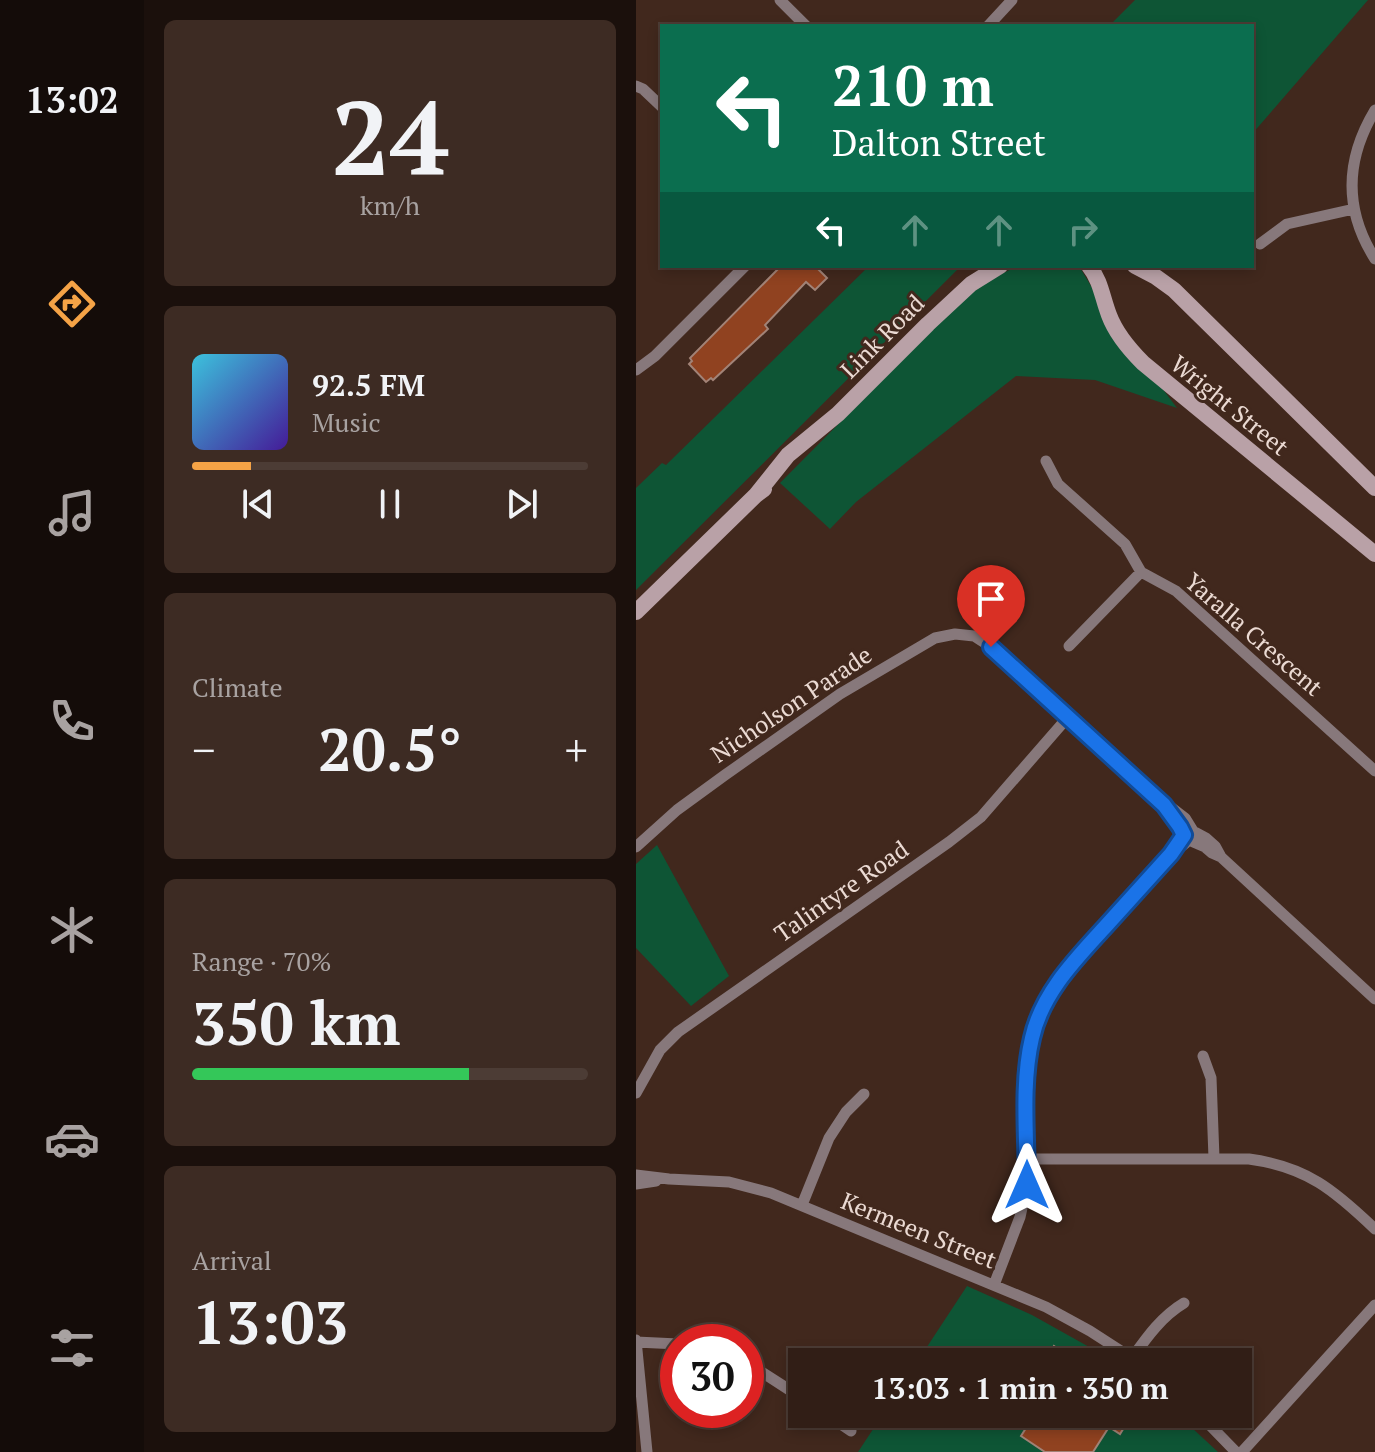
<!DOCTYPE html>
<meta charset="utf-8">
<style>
:root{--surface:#311e16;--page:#3d2b23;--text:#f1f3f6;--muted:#a8a2a1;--line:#4c3c35;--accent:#f5a346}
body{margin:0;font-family:"PT Serif",serif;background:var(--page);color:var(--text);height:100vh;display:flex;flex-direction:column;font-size:30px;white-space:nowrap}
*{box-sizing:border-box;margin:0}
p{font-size:26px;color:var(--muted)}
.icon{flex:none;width:44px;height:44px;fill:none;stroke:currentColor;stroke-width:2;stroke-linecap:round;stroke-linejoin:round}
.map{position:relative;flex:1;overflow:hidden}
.drawer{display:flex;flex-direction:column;gap:20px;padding:20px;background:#1b100c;width:492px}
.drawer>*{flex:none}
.hud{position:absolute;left:24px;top:24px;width:594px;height:244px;border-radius:0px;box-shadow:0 4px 12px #0003,0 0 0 2px var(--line);background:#0b6e4f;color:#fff;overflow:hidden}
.speed{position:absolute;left:24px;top:1324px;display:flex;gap:16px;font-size:40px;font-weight:700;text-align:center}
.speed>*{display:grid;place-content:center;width:104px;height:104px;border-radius:50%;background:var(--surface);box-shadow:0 4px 12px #0003,0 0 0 2px var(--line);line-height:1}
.speed .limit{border:12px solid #d22;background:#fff;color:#111}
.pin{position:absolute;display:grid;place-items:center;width:68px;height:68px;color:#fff;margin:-82px -34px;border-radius:50% 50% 50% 0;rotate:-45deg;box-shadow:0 0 8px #0007}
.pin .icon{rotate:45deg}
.me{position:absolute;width:88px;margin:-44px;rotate:0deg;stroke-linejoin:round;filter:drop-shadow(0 0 6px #0008)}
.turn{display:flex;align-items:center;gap:28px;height:168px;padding:0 40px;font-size:36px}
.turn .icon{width:104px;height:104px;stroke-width:2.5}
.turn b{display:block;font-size:56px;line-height:68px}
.lanes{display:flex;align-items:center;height:76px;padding:0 40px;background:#0003;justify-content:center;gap:40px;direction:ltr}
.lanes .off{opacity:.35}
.big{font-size:60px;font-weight:700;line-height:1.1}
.drawer .widget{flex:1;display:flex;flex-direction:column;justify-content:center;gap:12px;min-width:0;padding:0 28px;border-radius:12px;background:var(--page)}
.drawer .dial{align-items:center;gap:0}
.dial b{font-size:104px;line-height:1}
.song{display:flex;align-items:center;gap:24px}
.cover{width:96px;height:96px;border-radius:12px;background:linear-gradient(135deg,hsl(190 70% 55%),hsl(260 70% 35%))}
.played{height:8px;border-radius:4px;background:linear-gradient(90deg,var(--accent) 15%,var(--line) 15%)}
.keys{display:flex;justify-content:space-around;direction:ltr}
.heat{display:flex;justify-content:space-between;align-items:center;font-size:44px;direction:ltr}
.charge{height:12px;border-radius:6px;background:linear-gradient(90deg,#34c759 70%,var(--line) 0)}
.trip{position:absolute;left:152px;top:1348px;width:464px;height:80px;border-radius:0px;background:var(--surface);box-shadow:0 4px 12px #0003,0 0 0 2px var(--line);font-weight:700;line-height:80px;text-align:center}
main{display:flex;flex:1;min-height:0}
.dock{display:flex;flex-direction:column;width:144px;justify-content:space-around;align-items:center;background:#140c09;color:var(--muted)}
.dock .icon{width:56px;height:56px}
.dock .on{color:var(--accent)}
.dock b{font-size:36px;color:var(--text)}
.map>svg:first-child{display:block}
.green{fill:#0e5535}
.building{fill:#904220;stroke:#a28377;stroke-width:2}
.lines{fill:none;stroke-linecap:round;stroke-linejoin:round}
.street{stroke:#87787b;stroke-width:11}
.secondary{stroke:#b9a1a7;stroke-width:16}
.route-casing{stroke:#114b97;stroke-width:20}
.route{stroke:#1a73e8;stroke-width:14}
.labels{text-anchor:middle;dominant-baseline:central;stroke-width:6;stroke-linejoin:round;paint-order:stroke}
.street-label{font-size:24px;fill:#ebdad3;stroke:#41281d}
</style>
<main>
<nav class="dock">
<b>13:02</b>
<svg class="icon on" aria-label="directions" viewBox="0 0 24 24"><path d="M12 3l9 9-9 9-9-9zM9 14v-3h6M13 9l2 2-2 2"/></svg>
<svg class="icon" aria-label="music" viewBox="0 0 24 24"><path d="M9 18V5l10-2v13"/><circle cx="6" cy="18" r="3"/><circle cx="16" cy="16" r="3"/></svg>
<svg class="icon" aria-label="phone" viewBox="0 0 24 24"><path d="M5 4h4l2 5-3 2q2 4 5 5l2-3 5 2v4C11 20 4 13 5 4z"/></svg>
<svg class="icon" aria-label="climate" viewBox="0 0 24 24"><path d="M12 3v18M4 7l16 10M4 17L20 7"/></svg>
<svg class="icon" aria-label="car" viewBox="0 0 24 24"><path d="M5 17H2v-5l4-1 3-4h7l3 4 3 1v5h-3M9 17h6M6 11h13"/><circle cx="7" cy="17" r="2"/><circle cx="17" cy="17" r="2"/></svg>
<svg class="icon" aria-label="filters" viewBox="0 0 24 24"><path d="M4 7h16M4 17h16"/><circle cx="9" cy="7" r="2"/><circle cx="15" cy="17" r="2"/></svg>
</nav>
<section class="drawer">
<div class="widget dial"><b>24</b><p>km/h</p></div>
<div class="widget">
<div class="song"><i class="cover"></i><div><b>92.5 FM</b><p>Music</p></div></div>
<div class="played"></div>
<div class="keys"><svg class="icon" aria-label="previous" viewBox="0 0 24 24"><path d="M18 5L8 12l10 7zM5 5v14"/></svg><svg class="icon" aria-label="pause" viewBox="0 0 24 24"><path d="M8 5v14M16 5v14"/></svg><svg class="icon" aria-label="next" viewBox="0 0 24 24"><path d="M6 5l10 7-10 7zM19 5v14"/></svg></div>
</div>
<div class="widget"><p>Climate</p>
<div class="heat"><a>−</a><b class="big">20.5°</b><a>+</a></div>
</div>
<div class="widget"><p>Range · 70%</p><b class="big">350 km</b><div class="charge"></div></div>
<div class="widget"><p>Arrival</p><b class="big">13:03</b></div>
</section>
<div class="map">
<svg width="739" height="1452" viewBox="0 0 739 1452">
<rect width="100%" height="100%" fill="#41281d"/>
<path class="green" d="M499,0H732L616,134V26H473Z
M233,266H325L0,590V488L26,463L30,465Z
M384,266H443L458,291L523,384L541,408L459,380L380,376L220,502L194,529L144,483C180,447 216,410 252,374C287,338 336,281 384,266Z
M21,845L93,976L55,1006L0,948V864Z
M331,1286L396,1315L480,1362H281Z
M247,1414H541L582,1452H222Z"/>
<path class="building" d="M145,266H179L191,278L179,290L170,282L129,325L132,329L77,380L75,378L70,382L53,364L56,361L54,358Z
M418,1346L442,1362H408Z
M399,1414H500L491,1428L489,1426L484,1434L473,1427L457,1452H409L385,1436Z"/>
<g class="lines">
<path class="street" d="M144,0L170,26
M352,26L376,0
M0,86L7,89L26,107
M739,110C709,160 708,210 739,259
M624,244L651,224L718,209
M0,370L19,356L109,266
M410,461L422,484L489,544L505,572
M433,646L505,572L540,591L739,771
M536,808L549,818L557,831L570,838L579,846L585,857L739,999
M0,847L41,810L89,775L204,694L299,638L319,634L338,636L355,647L528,805L548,835L555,841L569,847L576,853L585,857
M567,1056L575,1078L578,1158
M0,1093L24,1050L42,1032L313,842L345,817L432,717
M391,1159H613C671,1167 698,1190 739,1229
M0,1175L33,1179L93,1182L135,1193L410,1307L454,1331L502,1362
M0,1184L20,1181
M166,1205L193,1138L210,1112L228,1094
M358,1285L384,1217L391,1185V1073L396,1035L404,1012L415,992L430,970L535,854C543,848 556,841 557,831
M0,1340L11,1452
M0,1342L42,1344
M496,1358C511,1337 526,1316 548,1303
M110,1362L166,1398
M190,1414L215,1431
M563,1414L600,1452
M606,1452L739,1305"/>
<path class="secondary" d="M453,266C465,281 466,297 473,315C480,334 493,349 507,363L739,554
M499,266L520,277L538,290L739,488
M120,495L152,455L202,414L292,324L335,284L364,266
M0,612L120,495L128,489"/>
</g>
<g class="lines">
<g class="route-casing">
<path id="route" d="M355,647L528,805L544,827L548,835L535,854C513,878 491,903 469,927C439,960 406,993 396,1038C385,1084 391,1138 391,1185"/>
</g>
<use href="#route" class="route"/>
</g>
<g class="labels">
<g class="street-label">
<text transform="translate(246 336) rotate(-45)">Link Road</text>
<text transform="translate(594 405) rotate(39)">Wright Street</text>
<text transform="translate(618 634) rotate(41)">Yaralla Crescent</text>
<text transform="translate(155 704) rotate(-34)">Nicholson Parade</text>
<text transform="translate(205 891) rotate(-35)">Talintyre Road</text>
<text transform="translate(283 1230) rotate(22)">Kermeen Street</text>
</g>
</g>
</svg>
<div class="speed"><div class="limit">30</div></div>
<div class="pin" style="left:355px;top:647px;background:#d93025"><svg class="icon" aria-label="arrive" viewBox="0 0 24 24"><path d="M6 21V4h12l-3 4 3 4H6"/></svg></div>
<svg class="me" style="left:391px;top:1185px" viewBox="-20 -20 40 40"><path d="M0-17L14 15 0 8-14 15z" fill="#1a73e8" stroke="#fff" stroke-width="4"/></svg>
<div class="trip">13:03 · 1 min · 350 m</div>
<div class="hud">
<div class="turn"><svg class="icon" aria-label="left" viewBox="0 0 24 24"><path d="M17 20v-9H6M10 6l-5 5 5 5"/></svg><div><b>210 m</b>Dalton Street</div></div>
<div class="lanes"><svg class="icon" aria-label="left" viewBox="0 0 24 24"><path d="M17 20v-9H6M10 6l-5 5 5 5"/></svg><svg class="icon off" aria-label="ahead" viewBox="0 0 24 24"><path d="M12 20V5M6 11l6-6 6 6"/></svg><svg class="icon off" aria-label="ahead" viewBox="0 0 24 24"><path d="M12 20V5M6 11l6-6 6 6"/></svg><svg class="icon off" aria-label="right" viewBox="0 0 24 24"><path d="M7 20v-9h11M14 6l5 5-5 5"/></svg></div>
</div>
</div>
</main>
